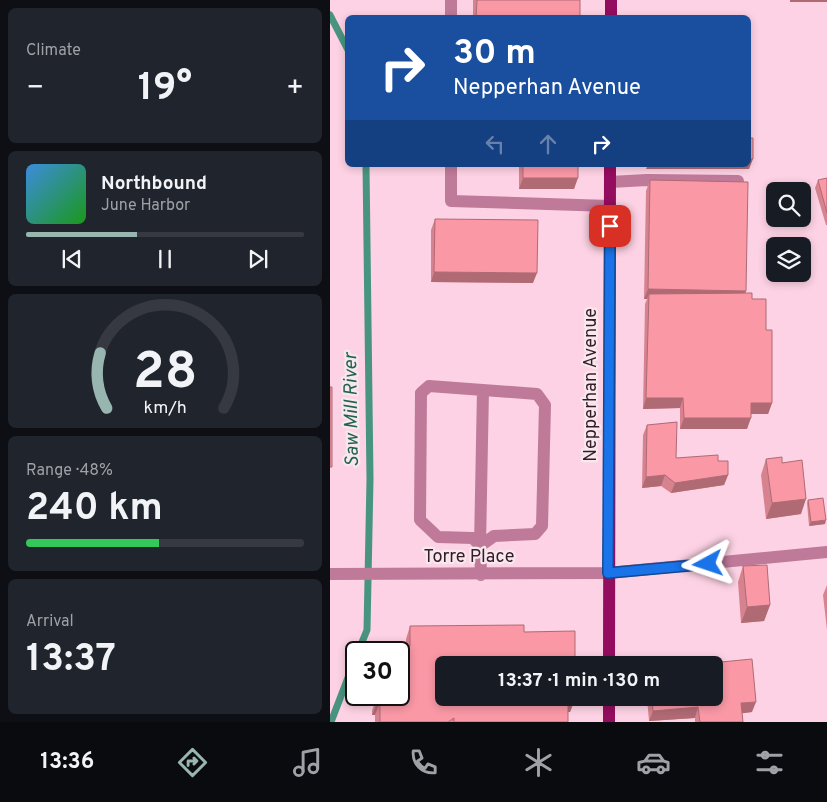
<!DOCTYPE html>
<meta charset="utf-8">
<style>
:root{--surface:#171b24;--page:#20242c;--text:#f1f3f6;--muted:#9ea1a6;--line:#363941;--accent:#98b6af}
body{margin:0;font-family:Overpass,sans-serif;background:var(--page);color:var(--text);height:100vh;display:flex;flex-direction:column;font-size:19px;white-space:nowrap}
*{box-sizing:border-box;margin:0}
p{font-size:16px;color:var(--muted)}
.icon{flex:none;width:28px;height:28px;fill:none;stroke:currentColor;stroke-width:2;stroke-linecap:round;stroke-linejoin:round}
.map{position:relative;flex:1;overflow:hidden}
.sheet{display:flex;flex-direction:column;gap:8px;padding:8px;background:#0d0f14;width:330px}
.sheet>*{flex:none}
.guide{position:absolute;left:15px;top:15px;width:406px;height:152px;border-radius:8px;box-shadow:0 2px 8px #0003;background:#1a4fa0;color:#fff;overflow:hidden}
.buttons{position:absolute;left:436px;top:182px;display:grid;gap:10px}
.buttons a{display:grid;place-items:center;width:45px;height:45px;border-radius:8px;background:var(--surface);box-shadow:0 2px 8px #0003;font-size:25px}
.speed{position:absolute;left:15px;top:641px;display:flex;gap:10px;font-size:25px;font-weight:700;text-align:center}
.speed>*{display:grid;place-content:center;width:65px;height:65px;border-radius:50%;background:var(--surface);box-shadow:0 2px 8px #0003;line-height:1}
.speed .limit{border:2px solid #111;border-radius:8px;background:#fff;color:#111}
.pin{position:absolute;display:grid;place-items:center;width:42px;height:42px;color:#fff;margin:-21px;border-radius:10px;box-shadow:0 2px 8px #0006}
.me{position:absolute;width:55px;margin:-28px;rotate:265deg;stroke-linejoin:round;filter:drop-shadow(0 0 4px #0008)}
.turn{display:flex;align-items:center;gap:18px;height:105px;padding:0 25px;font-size:22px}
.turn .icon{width:65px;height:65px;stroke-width:2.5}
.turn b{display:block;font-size:35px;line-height:42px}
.lanes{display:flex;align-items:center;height:48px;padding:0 25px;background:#0003;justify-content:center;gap:25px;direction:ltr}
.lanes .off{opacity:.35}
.big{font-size:38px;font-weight:700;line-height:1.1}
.sheet .card{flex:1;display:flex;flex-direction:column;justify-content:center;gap:8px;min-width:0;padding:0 18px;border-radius:8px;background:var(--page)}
.sheet .dial{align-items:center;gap:0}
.dial svg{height:130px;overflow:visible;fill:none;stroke:var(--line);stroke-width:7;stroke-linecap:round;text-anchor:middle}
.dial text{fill:var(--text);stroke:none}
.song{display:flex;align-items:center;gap:15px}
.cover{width:60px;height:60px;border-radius:8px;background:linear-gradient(135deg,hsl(210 70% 55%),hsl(120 70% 35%))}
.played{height:5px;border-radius:2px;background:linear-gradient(90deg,var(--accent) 40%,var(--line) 40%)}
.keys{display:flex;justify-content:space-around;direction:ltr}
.heat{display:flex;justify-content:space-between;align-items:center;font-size:28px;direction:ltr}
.charge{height:8px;border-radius:4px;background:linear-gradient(90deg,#34c759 48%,var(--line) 0)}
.trip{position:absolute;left:105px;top:656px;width:288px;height:50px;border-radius:8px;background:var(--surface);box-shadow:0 2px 8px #0003;font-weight:700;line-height:50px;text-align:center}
.dock{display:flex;height:80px;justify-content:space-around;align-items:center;background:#090b0e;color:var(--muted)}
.dock .icon{width:35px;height:35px}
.dock .selected{color:var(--accent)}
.dock b{font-size:22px;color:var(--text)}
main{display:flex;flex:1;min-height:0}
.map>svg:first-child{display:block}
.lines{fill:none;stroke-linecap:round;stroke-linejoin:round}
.stream{stroke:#499480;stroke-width:7}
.minor{stroke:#bf7a99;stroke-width:12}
.major{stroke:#940c5f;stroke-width:12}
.wall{fill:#d7838f}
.shaded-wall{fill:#af6a74}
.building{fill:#fa98a6;stroke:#af6a74}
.route-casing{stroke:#114b97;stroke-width:12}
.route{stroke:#1a73e8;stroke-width:9}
.labels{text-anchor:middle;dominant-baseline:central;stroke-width:4.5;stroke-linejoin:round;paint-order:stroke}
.street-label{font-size:18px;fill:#351b27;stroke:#f7e8ee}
.water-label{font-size:19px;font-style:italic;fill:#236250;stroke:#f7e8ee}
</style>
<main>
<section class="sheet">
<div class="card"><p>Climate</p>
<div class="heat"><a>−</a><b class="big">19°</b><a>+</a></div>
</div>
<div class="card">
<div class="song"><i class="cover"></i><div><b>Northbound</b><p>June Harbor</p></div></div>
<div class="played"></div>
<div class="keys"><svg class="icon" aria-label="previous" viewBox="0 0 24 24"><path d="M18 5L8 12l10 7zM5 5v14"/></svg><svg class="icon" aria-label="pause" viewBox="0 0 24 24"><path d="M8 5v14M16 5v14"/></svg><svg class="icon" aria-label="next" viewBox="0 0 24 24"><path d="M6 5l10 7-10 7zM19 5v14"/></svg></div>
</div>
<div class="card dial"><svg viewBox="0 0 100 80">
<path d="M14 69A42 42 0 1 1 86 69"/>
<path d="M14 69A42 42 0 0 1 10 35" stroke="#98b6af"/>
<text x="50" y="56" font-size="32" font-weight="700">28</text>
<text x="50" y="72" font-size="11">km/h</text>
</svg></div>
<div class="card"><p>Range · 48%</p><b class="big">240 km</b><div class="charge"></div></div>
<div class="card"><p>Arrival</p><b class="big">13:37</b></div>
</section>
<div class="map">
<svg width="497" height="722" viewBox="0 0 497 722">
<rect width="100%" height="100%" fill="#fdd2e4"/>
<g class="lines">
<path class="stream" d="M0,15L18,50
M28,652L37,630L40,479L36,165
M1,722L26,657"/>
<path class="minor" d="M121,18V0
M121,165V201L280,206
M280,182L317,180L408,181
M150,546L143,538L108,537L90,520L91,393L99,386L207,394L215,405L212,526L205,534L164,536L150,546L151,575
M150,546L153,390
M0,574L278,573L497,552"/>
<path class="major" d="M281,0V18
M279,665L280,165
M279,698V722"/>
</g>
<path class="wall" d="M143,0H250V18H143Z
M189,165H248L244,189H189Z
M497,178V225H496L485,188L488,180Z
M320,180L416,291L415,293L422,299L436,330L442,403L438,414H421L417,429H350V408L313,409L315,304L317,299H314L316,191Z
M105,219L203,283L101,282V230Z
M317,425L346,458L388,461L398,475L394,485L341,493L331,486L312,488L313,435Z
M436,459L452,463L471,514L436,519L431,475Z
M478,500L495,524L479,526L477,503Z
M413,566L440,605L434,621L411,623L408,582Z
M497,585V630L493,595Z
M80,626L194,632L245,699L240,712H238V722H45V715H42V710L47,698H49V695H69V652H58L61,646H76V639Z
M317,698H384L422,712L412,713L413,722H365V718L319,721Z"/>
<path class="shaded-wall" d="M460,0H497V2H460Z
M419,159H423L419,169H316L318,165H419Z
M193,178H248L244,189H189Z
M104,272L207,273L203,283L101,282Z
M318,289L416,291L412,301L319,294L317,299H314Z
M316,398H353L350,408L313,409Z
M421,403H442L438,414H417Z
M354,418H421L417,429H350Z
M335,475L331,486L312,488L316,477Z
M398,475L394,485L341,493L345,483Z
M476,499L471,514L436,519L442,503Z
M496,520L495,524L479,526L481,522Z
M440,605L434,621L411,623L417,607Z
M238,699H245L240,712H234Z
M50,702L45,715H42L47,703Z
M426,702L422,712L407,714L411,703Z
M368,707L365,718L319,721L323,711Z"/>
<path class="building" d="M147,0H250V18H146Z
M419,138H423V159H419Z
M193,165H248V178H193Z
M497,178V213L488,180Z
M320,180L418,182L416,291L318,289Z
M105,219L208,220L207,273L104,272Z
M422,293V299H436V330H442V403H421V418H354L353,398H316L319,294Z
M0,387H2V467H0Z
M347,422L346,458L388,455V461H398V475L345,483L335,475L316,477L317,425Z
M452,457V463L472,460L476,499L442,503L436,459Z
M493,498L496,520L481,522L478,500Z
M437,565L440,605L417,607L413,566Z
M194,625V632L245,631V665H114V698H245V699H238V722H124V718L118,722H50V702L47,703V698H54V695H69V652H61V646H80V626Z
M422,659L426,702L411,703L413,722H370L368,707L323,711L322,698H384V665H360Z"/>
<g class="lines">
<g class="route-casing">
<path id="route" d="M280,226L278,573L378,564"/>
</g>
<use href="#route" class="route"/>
</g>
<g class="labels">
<g class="street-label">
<text transform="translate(261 385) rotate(-90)">Nepperhan Avenue</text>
<text x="139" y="557">Torre Place</text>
</g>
<g class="water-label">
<text transform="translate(22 410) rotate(-91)">Saw Mill River</text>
</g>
</g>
</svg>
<div class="buttons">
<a><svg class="icon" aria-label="search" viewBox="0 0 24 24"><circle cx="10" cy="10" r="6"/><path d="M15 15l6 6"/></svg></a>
<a><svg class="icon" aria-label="layers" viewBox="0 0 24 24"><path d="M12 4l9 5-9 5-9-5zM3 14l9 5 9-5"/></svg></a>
</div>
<div class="speed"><div class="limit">30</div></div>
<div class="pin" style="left:280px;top:226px;background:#d93025"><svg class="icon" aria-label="arrive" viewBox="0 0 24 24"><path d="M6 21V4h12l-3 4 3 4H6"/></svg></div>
<svg class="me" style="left:378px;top:564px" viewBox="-20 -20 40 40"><path d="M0-17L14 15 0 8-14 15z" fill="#1a73e8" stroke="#fff" stroke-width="4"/></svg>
<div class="trip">13:37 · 1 min · 130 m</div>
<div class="guide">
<div class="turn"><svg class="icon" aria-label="right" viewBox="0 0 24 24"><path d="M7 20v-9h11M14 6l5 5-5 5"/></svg><div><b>30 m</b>Nepperhan Avenue</div></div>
<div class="lanes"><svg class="icon off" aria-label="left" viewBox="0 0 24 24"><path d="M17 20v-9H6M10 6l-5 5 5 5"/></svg><svg class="icon off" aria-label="ahead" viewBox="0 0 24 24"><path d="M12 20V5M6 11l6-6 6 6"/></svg><svg class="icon" aria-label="right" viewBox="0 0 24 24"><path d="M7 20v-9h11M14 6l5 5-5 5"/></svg></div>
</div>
</div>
</main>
<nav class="dock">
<b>13:36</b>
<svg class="icon selected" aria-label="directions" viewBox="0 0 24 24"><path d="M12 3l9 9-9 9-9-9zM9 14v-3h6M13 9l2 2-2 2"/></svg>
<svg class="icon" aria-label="music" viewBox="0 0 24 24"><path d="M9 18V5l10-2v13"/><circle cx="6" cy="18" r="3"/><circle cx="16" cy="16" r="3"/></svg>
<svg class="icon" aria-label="phone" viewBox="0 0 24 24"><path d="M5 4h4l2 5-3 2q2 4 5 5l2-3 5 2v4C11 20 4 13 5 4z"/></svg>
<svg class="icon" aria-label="climate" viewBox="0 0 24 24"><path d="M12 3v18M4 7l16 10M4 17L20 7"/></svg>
<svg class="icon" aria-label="car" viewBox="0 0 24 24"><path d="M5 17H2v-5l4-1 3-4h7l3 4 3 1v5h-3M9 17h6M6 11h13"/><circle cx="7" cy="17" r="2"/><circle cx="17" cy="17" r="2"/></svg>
<svg class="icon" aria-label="filters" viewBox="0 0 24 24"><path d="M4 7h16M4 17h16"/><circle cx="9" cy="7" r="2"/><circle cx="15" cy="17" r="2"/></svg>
</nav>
